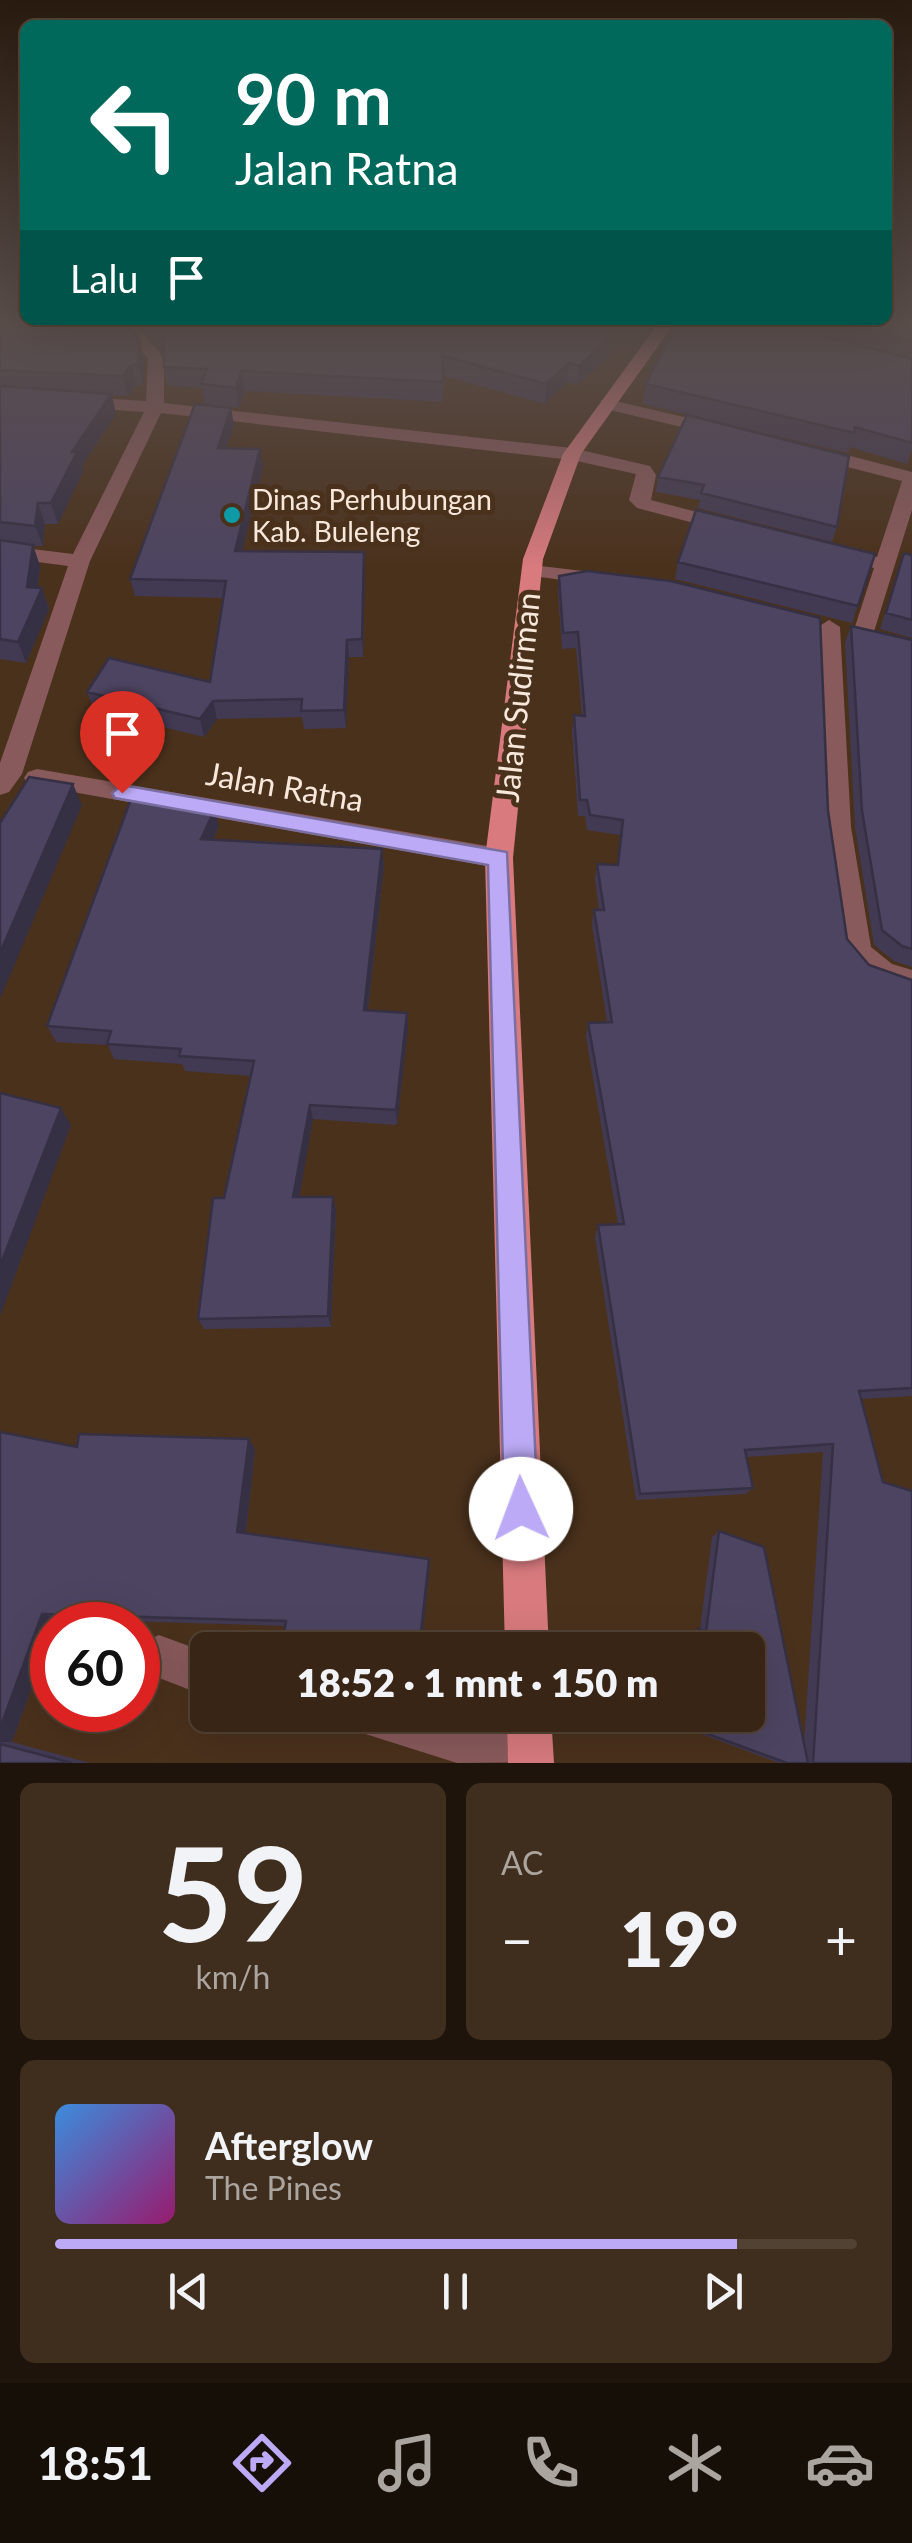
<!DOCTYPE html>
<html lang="id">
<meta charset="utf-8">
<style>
:root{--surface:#382515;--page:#3f2d1e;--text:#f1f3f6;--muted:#aba5a0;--line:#524234;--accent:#bcaaf6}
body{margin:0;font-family:Lato,sans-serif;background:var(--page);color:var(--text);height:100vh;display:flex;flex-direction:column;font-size:38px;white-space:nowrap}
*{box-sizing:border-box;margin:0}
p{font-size:32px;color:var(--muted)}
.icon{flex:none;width:55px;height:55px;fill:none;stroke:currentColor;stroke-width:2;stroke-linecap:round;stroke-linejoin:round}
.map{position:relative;height:1763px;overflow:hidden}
.panel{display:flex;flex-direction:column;gap:20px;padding:20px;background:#1f140c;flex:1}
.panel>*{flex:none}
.top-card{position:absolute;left:20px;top:20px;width:872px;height:305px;border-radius:15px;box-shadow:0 10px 40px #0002,0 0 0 2px var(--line);background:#00695c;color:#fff;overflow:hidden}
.speed{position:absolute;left:30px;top:1602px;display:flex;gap:20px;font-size:50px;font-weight:700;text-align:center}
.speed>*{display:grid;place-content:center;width:130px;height:130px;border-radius:50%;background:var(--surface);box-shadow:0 10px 40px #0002,0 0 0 2px var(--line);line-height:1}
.speed .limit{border:15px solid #d22;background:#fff;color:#111}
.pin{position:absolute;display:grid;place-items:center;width:85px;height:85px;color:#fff;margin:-102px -42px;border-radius:50% 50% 50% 0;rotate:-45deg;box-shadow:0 0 10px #0007}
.pin .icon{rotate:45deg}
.me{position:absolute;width:110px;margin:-55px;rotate:358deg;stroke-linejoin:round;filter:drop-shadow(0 0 8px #0008)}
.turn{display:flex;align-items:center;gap:35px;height:210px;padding:0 50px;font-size:45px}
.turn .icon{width:130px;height:130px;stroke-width:2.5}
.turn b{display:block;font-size:70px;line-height:85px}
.then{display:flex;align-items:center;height:95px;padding:0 50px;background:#0003;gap:20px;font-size:38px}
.big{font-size:75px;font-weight:800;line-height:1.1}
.panel .widget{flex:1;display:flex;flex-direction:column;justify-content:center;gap:15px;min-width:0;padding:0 35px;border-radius:15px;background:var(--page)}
.panel .dial{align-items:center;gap:0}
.dial b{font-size:130px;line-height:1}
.song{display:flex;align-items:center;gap:30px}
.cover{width:120px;height:120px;border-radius:15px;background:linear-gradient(135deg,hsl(210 70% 55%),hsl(320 70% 35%))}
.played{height:10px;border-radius:5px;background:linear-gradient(90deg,var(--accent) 85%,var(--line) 85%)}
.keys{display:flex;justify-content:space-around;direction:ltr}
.heat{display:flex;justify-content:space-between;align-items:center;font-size:55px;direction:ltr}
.panel .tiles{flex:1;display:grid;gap:20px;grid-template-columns:1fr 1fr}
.widget:last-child{grid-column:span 2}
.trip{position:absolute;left:190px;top:1632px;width:575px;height:100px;border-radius:15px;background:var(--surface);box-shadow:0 10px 40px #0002,0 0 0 2px var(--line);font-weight:800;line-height:100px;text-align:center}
.menu{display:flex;height:160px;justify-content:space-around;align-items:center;background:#160f08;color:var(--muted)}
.menu .icon{width:70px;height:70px}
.menu .active{color:var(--accent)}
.menu b{font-size:45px;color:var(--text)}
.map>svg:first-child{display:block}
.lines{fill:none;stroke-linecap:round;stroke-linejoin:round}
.minor{fill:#895a5c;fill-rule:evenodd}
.primary{fill:#d87a7e;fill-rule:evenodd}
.wall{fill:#423a53}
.shaded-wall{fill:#363044}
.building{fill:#4d4461;stroke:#363044;stroke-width:2.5}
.route{fill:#bcaaf6;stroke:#7a6ea0;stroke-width:2.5}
.culture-dot{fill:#0f9aa8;stroke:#4a311c;stroke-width:4}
.labels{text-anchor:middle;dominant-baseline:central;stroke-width:10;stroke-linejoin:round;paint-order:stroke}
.far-poi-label{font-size:28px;fill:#f8e8dc;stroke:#4a311c;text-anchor:start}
.street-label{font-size:32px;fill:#f8e8dc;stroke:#4a311c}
</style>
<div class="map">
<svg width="912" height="1763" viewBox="0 0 912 1763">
<rect width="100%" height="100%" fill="#4a311c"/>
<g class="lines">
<path class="minor" d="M117,321H133L164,358V403L572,448L650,466L656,475L651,500L735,522L738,526L728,532L637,508L629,500L636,474L572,460L161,413L90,561L22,774L9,792L0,795V763L68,566L0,557V545L73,554L144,412L0,402V392L146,401L148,359Z
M607,399L722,426L725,430L716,435L601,408V400Z
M812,446L912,472V510L871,641H855L852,636L874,568L831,557L828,553L838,547L877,557L902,481L805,456V448Z
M532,565L600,573L611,579L600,585L525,575L522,571Z
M829,620L840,627L851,827L871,947L892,964L912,970V994C885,987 856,980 843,953L825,827L818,627Z
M37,769L499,848L509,851L513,858L509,865L499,868L28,784L24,778L28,772Z
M159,1635L208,1653V1697L144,1672L138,1656L144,1642Z
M350,1715H449L547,1746L554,1762L457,1763L356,1731Z"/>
<path class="primary" d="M660,321H676L581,454L543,559L513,858L549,1650H505L485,858L523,559L563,454Z
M507,1715H551L554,1763H508Z"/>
</g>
<path class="wall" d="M0,321L144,360L143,385H136L128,396L112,395L116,414L82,466L83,472L58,524H45L43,546H33L40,566L38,588H42L49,609L26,663L0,659Z
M136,321H328L319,330L572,328L612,336L610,355L577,385L567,382L545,404L444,376L443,402L245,391L239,408L205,404L202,388L168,386L164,367L163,351Z
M687,321H912V449L907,464L850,447L848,453L643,404L646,384Z
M687,415L837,527L832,542L698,508L700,500L656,492L658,477Z
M234,425L226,448L263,466L242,551L365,570L363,657H349L346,728L304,729L302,717L217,719L204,737L94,710L87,692L210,682L223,598L135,596L130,579Z
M904,553L912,555V638L880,629Z
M875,554L852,623L675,579L678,562Z
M559,576L828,811L847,939L869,965L912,980V1396L861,1399L912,1763H779L680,1726L681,1715H748V1650H689L691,1632L700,1630L712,1537L719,1531L804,1744L823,1452L746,1457L753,1488L745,1494L636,1500L595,1237L598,1225L618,1224L586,1037L588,1023L607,1022L592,925L594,910H599L595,879L597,864L617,865L620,835L587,830L585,816H578L572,731L574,715H582L576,648L562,649L558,592Z
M851,626L912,640V967L894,961L874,945L855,827L845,642Z
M219,826L213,840L382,849L384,866L368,1010L407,1013L408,1028L397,1125L313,1119L299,1197H333L336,1210L331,1327L204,1329L198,1319L251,1076L185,1071L182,1064L114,1059L108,1045L56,1042L47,1026Z
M0,1432L77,1447L255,1449L246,1533L429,1559L430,1565L421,1650H281L285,1626L57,1619L12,1742L90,1763H0Z"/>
<path class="shaded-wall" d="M309,321H328L311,337Z
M550,321H585L544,342L545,323Z
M612,336L610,355L577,385L579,366Z
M140,341L144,360L143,385L138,365Z
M569,363L567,382L545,404L546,384Z
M131,365L136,385L128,396L123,376Z
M241,371L245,391L239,408L236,388Z
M111,394L116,414L82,466L83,472L58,524L51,503L72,452Z
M231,408L234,425L221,465L218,448Z
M260,449L263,466L238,568L235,551Z
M38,503L45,524L43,546L35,526Z
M33,545L40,566L36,604L42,588L49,609L26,663L18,642Z
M364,552L365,570L363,657L362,639Z
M347,640L349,657L346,728L344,710Z
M213,701L217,719L204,737L200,719Z
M73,784L82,805L0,999V953Z
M215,809L219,826L206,856L201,839Z
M382,849L384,866L366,1025L364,1010Z
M407,1013L408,1028L397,1125L396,1110Z
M310,1105L313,1119L297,1210L293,1197Z
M61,1108L71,1125L0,1316V1266Z
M333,1197L336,1210L331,1327L328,1316Z
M249,1439L255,1449L245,1539L237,1532Z
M429,1559L430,1565L421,1650H419Z
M42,1614L57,1619L55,1625H52V1631L12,1742H0V1728Z"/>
<path class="building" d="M0,321H124L140,341L138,365H131L123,376L0,370Z
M149,321H309V329L324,330L334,321H550L545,323L612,336L579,366L569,363L546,384L443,356V382L241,371L236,388L201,384L207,369L164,367L163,336Z
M687,321H772L786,326L912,359V443L855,427L854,433L646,384L667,341Z
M839,321H912V341Z
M0,386L111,394L72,452H77L51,503H38L35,526L0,522Z
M195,404L231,408L218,448L260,449L235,551L364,552L362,639L347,640L344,710L301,711L302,699L213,701L200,719L87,692L109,658L210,682L226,581L130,579Z
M687,415L849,456L837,527L701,493L704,485L658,477Z
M696,510L875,554L858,606L678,562Z
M0,540L33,545L27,587L42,588L18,642L0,639Z
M904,553L912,555V620L886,613Z
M587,571L671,581L820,618L828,811L847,939L869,965L912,980V1388L859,1391L883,1482L912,1491V1763H813L833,1444L745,1450L753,1488L640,1494L598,1225L624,1224L588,1023L612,1022L594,910H604L597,864L618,865L623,820L590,815L587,800H580L574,715L585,716L578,632L563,633L559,576Z
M851,626L912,640V949L902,946L882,930L862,811Z
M29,777L73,784L0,953V823Z
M132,796L215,809L201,839L382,849L364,1010L407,1013L396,1110L310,1105L293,1197H333L328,1316L198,1319L213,1198H224L254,1061L179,1056L181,1049L107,1044L111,1031L47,1026Z
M0,1093L61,1108L0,1266Z
M0,1432L77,1447L79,1434L249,1439L237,1532L429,1559L419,1650H281L286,1621L42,1614L0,1728Z
M719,1531L764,1547L808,1763H787L686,1726L688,1715H748V1650H695L698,1629L706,1632Z
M0,1744L72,1763H0Z"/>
<linearGradient id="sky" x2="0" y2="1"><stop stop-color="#291b0f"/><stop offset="0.57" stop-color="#5a4e4b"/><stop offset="1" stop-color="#5a4e4b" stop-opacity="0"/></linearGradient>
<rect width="912" height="568" fill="url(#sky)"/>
<path class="route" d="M122,785L507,852L538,1509L533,1521L521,1526L509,1521L504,1509L488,865L115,798L112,793Z"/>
<circle class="culture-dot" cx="232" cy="515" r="10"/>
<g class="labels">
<g class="far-poi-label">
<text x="252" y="499">Dinas Perhubungan<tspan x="252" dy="32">Kab. Buleleng</tspan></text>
</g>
<g class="street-label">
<text transform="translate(517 697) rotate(-84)">Jalan Sudirman</text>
<text transform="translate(285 786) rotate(10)">Jalan Ratna</text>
</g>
</g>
</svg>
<div class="speed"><div class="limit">60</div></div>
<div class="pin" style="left:122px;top:793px;background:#d93025"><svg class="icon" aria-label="arrive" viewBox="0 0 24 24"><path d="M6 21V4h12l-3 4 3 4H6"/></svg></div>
<svg class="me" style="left:521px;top:1509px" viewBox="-20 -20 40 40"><circle r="19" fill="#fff"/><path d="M0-13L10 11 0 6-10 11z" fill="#bcaaf6"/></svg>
<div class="trip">18:52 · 1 mnt · 150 m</div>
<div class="top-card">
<div class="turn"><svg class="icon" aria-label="left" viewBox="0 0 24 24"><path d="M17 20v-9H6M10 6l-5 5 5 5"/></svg><div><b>90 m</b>Jalan Ratna</div></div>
<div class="then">Lalu<svg class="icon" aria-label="arrive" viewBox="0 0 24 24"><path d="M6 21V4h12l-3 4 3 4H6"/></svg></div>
</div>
</div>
<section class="panel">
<div class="tiles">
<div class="widget dial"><b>59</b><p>km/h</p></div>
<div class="widget"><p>AC</p>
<div class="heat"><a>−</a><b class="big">19°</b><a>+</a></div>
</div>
<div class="widget">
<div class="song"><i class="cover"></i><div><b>Afterglow</b><p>The Pines</p></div></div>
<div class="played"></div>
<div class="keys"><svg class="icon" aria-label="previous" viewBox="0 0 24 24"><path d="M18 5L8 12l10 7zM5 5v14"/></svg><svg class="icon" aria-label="pause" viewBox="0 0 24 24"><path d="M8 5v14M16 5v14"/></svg><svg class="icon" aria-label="next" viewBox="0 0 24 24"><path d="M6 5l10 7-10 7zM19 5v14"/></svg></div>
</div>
</div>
</section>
<nav class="menu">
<b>18:51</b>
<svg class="icon active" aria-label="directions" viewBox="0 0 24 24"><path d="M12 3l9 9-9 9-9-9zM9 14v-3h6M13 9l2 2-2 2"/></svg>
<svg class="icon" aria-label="music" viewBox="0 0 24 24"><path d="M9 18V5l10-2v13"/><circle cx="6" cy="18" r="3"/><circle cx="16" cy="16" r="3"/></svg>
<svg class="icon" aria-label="phone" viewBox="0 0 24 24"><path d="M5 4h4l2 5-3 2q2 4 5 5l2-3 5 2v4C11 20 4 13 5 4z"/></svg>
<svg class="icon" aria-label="climate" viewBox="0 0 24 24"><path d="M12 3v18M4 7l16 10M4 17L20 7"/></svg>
<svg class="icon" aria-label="car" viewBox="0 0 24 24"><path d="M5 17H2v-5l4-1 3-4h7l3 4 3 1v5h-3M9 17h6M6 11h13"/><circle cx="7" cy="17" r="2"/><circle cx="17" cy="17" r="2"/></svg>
</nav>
